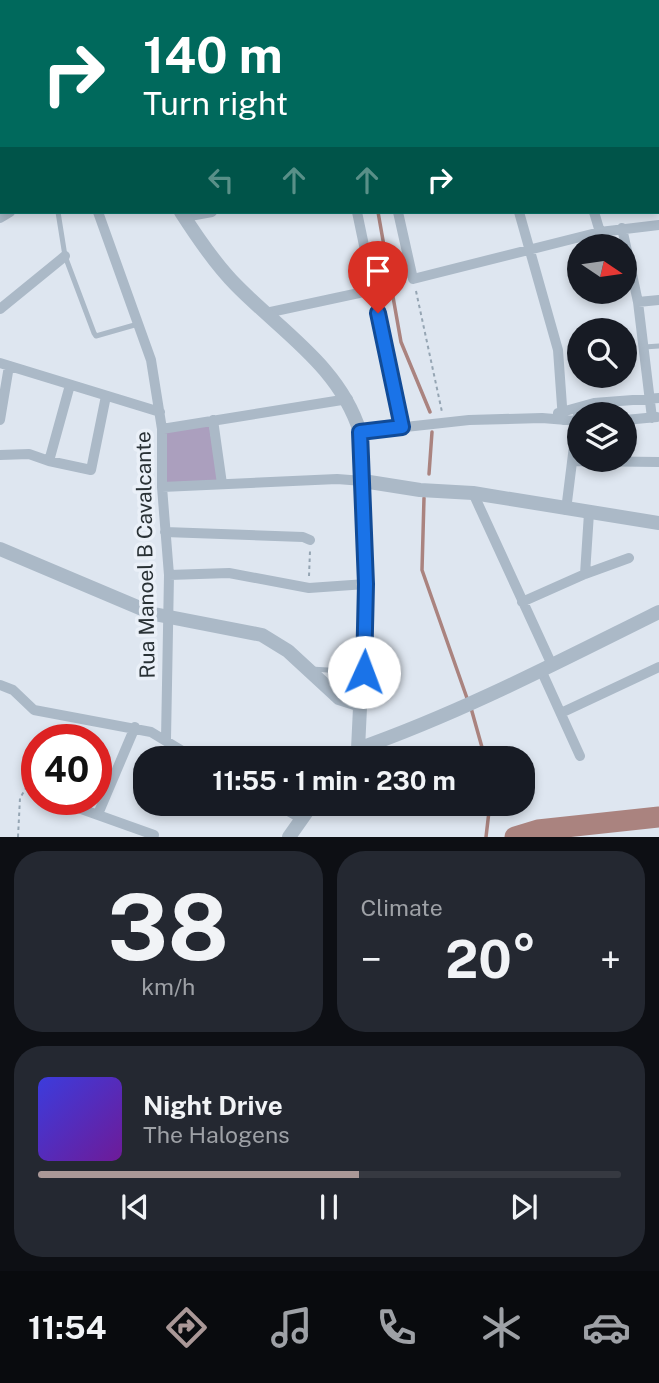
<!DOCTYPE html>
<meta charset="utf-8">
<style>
:root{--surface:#171b24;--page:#242831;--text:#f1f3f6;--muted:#9ea1a6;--line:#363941;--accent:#aa9897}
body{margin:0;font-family:"Public Sans",sans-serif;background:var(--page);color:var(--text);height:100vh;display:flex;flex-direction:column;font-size:26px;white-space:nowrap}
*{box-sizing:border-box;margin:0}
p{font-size:23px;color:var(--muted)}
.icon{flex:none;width:38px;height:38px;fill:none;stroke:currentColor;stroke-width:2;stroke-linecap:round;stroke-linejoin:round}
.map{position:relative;height:837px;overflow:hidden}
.drawer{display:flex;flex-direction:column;gap:14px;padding:14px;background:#0d0f14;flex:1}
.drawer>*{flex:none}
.guide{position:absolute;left:0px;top:0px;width:660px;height:214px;box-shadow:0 4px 10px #0003;background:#00695c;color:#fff;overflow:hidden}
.needle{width:46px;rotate:103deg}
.controls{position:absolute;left:567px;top:234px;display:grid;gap:14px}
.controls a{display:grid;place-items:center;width:70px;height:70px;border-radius:50%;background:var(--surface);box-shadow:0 4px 10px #0003;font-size:35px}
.speed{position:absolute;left:21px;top:724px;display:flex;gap:14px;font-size:35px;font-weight:700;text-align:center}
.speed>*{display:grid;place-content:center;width:91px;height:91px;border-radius:50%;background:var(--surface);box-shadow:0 4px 10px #0003;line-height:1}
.speed .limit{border:10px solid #d22;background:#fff;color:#111}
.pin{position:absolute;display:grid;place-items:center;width:60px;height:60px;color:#fff;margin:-72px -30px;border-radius:50% 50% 50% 0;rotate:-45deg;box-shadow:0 0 7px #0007}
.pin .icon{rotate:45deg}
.me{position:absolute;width:77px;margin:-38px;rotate:2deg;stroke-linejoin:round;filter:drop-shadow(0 0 5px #0008)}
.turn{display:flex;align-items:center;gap:24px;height:147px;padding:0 28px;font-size:32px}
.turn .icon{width:91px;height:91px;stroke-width:2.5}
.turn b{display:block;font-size:49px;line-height:60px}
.lanes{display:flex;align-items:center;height:66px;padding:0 28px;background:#0003;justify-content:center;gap:35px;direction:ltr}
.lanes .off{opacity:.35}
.big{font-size:52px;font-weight:700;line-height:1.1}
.drawer .tile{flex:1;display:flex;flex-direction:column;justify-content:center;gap:10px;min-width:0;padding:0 24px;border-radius:28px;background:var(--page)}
.drawer .dial{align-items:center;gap:0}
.dial b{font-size:91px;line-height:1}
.song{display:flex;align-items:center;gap:21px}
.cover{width:84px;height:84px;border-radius:10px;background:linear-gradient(135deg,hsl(240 70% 55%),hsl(280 70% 35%))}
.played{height:7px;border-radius:4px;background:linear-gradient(90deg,var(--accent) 55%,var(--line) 55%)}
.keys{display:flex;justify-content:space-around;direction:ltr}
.heat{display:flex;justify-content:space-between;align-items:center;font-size:38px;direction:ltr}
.drawer .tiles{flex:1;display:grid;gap:14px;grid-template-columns:1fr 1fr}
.tile:last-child{grid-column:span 2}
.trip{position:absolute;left:133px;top:746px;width:402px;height:70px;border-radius:28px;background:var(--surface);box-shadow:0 4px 10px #0003;font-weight:700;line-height:70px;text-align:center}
.tab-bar{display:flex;height:112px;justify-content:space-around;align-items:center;background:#090b0e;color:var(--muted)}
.tab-bar .icon{width:49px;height:49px}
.tab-bar .current{color:var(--accent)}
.tab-bar b{font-size:32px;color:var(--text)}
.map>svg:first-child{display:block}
.green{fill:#ab9fbe}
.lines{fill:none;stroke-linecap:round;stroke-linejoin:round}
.stream{stroke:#aa837f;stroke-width:3.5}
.river{stroke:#aa837f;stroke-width:21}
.path{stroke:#95a5b3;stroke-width:2;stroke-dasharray:3.5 3.5;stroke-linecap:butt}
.service{stroke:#abb9c7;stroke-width:5}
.minor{stroke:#abb9c7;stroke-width:10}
.tertiary{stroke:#abb9c7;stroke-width:14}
.primary{stroke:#5c6c76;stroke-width:18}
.trunk{stroke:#4e5d66;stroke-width:19}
.route-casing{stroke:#114b97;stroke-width:18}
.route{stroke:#1a73e8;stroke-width:12}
.labels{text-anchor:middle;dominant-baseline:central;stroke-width:7;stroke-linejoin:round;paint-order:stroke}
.street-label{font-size:21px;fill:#293135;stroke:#eaf0f8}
</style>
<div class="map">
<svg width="659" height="837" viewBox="0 0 659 837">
<rect width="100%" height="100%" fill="#dee6f0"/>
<path class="green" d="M209,424L218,482L165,484L164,431Z"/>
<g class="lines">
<path class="stream" d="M339,0V2
M378,212L401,342L430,412
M429,474L432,432
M424,498L422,570L468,701
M471,708L485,758
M486,837L490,803"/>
<path class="river" d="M515,837L538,830L659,817"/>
<path class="path" d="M416,291L442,412
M309,576L310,551
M56,740L60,726
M18,837L20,798L37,770"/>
<path class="service" d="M58,212L65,256L94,333L96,336L138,324
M644,347L659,346
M311,669L361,672"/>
<path class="minor" d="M318,0V2
M360,0V2
M466,0L467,2
M529,0V2
M593,0L594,2
M658,8H659
M658,98H659
M0,147H2
M98,212L151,360L162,429V487L169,575L166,739
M357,212L402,427
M398,212L413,279L600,232L659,225
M519,212L558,350L563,420
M594,212L600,232
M184,217L212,212
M0,218L10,212
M622,228L638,302L652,418
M638,302L659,300
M0,309L65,256
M266,313L373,290
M0,363L160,412
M558,413L594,403L659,398
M0,420L9,366
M213,420L222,484
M625,420L657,417
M162,429L348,399
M360,432L469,420L542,418L579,421
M0,455L29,454L49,461L91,470L106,396
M49,461L70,385
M573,461L659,462
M162,487L337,479L363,481
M473,493L552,665
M566,510L578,414
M165,532L303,537L310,540
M585,574L589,513
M169,575L229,573L309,588L366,584
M522,602L585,574L629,558
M541,670L580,756
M0,685L13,690L34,710L151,732L194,758
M561,713L659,667
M56,800L154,835
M274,803L302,819
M98,814L135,727"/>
<path class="tertiary" d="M181,212C197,237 215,264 236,285C282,332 340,367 360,432L366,584L358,749
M363,481L420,490L473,493L659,523
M0,549L154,614L262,635L288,651L339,698L361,705
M358,749C463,712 560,661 659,612
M289,837L313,803"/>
<path class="primary" d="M78,2L79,0
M0,89L2,87"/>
<path class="trunk" d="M27,2L28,0
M0,37L2,35"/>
</g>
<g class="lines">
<g class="route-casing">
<path id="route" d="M364,672L366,584L360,432L402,427L378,313"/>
</g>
<use href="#route" class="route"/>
</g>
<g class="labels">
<g class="street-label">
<text transform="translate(145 555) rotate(-91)">Rua Manoel B Cavalcante</text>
</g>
</g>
</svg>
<div class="controls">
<a><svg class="needle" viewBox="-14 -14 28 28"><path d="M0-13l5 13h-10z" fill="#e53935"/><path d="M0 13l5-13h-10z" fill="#9ea1a6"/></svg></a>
<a><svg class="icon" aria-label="search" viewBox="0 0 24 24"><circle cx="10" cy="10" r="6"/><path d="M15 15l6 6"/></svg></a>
<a><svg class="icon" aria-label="layers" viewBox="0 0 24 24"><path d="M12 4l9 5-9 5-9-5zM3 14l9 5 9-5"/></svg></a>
</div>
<div class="speed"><div class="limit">40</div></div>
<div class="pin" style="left:378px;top:313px;background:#d93025"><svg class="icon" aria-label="arrive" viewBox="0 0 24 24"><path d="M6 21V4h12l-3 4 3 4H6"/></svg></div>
<svg class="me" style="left:364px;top:672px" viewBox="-20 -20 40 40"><circle r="19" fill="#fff"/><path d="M0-13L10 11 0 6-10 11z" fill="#1a73e8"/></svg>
<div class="trip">11:55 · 1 min · 230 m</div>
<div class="guide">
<div class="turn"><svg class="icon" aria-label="right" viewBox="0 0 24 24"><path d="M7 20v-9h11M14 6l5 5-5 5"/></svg><div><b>140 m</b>Turn right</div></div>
<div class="lanes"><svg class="icon off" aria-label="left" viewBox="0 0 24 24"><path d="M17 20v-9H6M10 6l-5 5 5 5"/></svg><svg class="icon off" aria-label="ahead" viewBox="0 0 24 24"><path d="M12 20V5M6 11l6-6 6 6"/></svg><svg class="icon off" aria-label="ahead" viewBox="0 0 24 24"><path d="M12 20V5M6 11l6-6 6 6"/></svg><svg class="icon" aria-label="right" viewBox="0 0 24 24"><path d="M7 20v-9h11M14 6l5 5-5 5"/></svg></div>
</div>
</div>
<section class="drawer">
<div class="tiles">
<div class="tile dial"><b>38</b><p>km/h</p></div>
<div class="tile"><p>Climate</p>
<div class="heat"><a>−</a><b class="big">20°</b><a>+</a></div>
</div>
<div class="tile">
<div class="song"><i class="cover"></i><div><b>Night Drive</b><p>The Halogens</p></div></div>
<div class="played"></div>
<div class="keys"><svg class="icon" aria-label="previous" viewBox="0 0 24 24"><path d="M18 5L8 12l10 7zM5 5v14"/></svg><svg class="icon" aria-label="pause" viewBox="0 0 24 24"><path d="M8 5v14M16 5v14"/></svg><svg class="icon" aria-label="next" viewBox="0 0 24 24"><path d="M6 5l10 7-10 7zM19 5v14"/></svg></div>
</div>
</div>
</section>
<nav class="tab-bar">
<b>11:54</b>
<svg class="icon current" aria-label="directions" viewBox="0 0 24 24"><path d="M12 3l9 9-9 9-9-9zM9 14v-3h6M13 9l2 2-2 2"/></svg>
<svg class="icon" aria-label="music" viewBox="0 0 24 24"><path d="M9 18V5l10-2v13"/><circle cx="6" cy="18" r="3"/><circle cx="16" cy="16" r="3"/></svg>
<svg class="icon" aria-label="phone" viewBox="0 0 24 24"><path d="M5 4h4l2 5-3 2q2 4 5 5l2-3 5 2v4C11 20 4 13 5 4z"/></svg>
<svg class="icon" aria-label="climate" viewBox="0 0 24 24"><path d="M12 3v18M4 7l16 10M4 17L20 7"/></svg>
<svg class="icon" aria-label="car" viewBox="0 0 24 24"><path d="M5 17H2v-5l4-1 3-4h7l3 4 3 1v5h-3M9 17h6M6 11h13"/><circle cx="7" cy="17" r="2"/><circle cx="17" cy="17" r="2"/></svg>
</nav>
